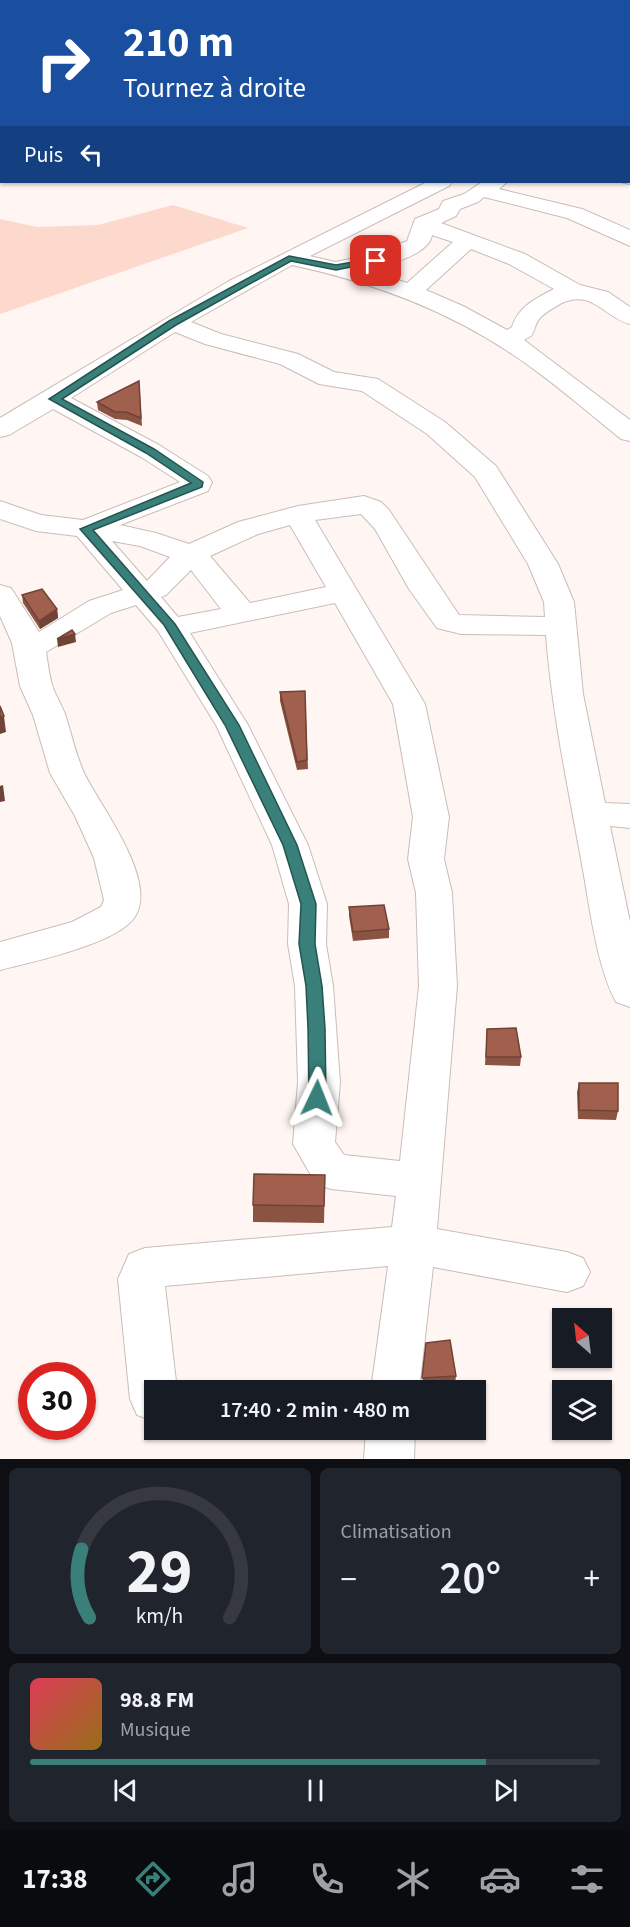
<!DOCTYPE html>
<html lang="fr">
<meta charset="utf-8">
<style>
:root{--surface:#171b24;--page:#20242c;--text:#f1f3f6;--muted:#9ea1a6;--line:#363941;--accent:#39807a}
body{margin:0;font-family:"Source Sans 3",sans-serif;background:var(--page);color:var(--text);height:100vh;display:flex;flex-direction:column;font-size:22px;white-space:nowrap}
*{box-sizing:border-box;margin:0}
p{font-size:20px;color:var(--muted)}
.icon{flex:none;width:33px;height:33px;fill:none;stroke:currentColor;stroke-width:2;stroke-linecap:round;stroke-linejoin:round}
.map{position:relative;height:1459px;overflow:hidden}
.drawer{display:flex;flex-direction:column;gap:9px;padding:9px;background:#0d0f14;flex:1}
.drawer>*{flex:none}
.guide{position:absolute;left:0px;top:0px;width:630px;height:183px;box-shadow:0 2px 4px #0004;background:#1a4fa0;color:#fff;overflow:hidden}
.needle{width:39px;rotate:332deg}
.fabs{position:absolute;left:552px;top:1308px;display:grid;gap:12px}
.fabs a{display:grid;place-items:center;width:60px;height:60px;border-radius:0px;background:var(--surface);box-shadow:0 2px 4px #0004;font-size:30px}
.speed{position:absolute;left:18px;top:1362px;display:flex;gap:12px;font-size:30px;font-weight:700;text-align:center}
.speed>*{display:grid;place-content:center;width:78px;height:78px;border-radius:50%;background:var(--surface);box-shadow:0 2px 4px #0004;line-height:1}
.speed .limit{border:9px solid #d22;background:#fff;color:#111}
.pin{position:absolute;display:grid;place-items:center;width:51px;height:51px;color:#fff;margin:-26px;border-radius:12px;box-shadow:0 3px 9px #0006}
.me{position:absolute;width:66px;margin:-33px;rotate:2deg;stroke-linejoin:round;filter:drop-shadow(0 0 4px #0008)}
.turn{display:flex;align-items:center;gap:21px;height:126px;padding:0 24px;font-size:27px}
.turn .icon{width:78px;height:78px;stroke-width:2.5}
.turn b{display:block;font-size:42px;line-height:51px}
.then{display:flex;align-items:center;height:57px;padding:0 24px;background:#0003;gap:12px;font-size:22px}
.big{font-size:45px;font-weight:600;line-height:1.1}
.drawer .tile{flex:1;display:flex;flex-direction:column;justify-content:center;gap:9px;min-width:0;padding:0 21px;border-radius:9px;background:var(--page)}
.drawer .dial{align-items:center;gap:0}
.dial svg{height:156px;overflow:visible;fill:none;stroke:var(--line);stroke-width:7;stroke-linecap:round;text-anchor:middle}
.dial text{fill:var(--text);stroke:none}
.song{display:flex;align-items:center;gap:18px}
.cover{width:72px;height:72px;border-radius:9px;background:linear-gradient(135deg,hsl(350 70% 55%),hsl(40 70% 35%))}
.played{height:6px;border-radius:3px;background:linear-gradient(90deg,var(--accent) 80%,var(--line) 80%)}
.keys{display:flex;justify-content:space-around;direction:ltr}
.heat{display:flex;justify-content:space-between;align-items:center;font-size:33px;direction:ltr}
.drawer .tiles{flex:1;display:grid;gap:9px;grid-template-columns:1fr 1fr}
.tile:last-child{grid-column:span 2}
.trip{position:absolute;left:144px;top:1380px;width:342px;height:60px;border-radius:0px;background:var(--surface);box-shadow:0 2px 4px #0004;font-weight:600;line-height:60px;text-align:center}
.dock{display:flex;height:96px;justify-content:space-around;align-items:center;background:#090b0e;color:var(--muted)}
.dock .icon{width:42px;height:42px}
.dock .on{color:var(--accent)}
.dock b{font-size:27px;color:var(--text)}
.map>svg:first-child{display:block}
.green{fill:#fdd8cd}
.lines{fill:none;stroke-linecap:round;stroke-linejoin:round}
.stream{stroke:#eaa48f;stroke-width:4.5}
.minor-casing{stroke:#c8bdb9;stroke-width:2}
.minor{fill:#fff;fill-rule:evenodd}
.wall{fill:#8a5342}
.shaded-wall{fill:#704336}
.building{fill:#a0604d;stroke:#704336;stroke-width:1.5}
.route{fill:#39807a;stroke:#25534f;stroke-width:1.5}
</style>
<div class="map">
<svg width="630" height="1459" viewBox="0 0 630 1459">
<rect width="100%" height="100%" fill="#fff5f2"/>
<path class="green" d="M257,0H630V64L628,2Z
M173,205L248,228L0,314V219L37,227L98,225Z"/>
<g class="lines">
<path class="stream" d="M320,0L338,2"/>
<g class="minor-casing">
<path id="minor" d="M628,82H630L628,93Z
M628,171H630V184L621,182H628Z
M427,182H452L449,186L310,256L335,262L371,255L407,241L415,219L439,209L443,201L464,194L482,182H507L499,189L582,209L630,230V246L567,218L484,197L478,202L460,209L456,216L441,223L525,254L580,285L608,292L630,307V324C604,317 592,289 562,303C555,307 544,313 539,319C535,324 535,331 531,336L524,340L630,420V441L621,439C585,410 550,379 512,354C445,309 371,282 292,265L191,322L221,334L298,354L334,372L378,379L445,422L496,466L558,564L574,602L583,694L605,803L630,804V828L610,826L630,922V1007L616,1002C597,967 590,909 583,870C569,792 552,714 546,635L461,634L437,628L409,589L375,529L361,514L315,520L425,704L449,817L444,859L452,893L457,986L437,1229L567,1252L583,1258L590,1272L583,1286L567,1292L433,1267L419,1390H371L388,1266L165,1286L177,1390H154V1421L137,1415L130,1399L118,1279L129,1254L145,1248L392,1227L396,1196L331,1189L316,1184L293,1144L298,1082L295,986L288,944L289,904L272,845L216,725L158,631L136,605L111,613L46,652C48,664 49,676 53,688C57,698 63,707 66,717C72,736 76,755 84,773C100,806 160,882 134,918C116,944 32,962 0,970V942L72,922L101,907L104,900L94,858L75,816L50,773L33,715L20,686L12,643L0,616V585L11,588L39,632L89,601L123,590L77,536L36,531L0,519V501L41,515L83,520L180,482L141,457L53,409L9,435L0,437V418L229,281ZM432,235L453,242L407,283L365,270C384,266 429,256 432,235ZM471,249L509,264L554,289C536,298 518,307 512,327L507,330L463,306L426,290ZM175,332L205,344L280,364L319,384L362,391L427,434L475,477L528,564L544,602L545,617L459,615L389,510L381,502L364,496L298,506L238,522L189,544L156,533L120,525L208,491L212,482L208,476L159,445L71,398ZM290,525L326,587L250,603L210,556L258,534ZM112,541L140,546L170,557L147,581ZM191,570L221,609L178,617L161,597L166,595ZM335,603L393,704L413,817L408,859L416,893L419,986L400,1161L344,1155L335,1142L340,1082L333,986L326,944L327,904L308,845L248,725L190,633Z
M366,1430H415L414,1459H364Z"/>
</g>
<use href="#minor" class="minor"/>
</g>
<path class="wall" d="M139,381L142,426L127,420L115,419L98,410L97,402Z
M22,595L57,609L58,618L40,629L23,603Z
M305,691L308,769L297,770L280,701V692Z
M349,907L389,929V938L353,941L349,916Z
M487,1029L521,1057L520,1066L485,1065Z
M579,1083L618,1111L616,1120L578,1119L577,1092Z
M325,1175L324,1223L253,1222V1205Z
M426,1343L456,1376L455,1384L422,1387Z"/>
<path class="shaded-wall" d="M57,609L58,618L40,629L39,621Z
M75,634L76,642L58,647L57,639Z
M4,716L6,732L0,734V717Z
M3,785L5,801L0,802V786Z"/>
<path class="building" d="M139,381L141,418L126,412H115L97,402Z
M42,589L57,609L39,621L22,595Z
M72,630L75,634L57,639Z
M305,691L307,760L297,762L280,692Z
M0,706L4,716L0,717Z
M384,905L389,929L353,932L349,907Z
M516,1028L521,1057H486L487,1029Z
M579,1083H618V1111L579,1110Z
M254,1174L325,1175L324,1206L253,1205Z
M450,1340L456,1376L422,1378L426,1343Z"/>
<path class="route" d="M289,256L336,265L376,258L380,261L336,270L291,261L176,325L62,399L154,449L203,482L202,487L93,530L175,624L239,725L297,845L316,904L315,944L322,986L325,1028L326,1098L323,1103L317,1105L311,1103L309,1098L308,1028L306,986L299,944L301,904L283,845L225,725L164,625L80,529L191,483L146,453L49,399L169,321Z"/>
</svg>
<div class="fabs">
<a><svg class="needle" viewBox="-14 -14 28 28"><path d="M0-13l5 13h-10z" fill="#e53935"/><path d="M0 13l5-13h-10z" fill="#9ea1a6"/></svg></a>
<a><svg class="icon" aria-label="layers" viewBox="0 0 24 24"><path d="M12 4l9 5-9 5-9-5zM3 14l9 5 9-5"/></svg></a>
</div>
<div class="speed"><div class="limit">30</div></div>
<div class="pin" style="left:376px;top:261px;background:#d93025"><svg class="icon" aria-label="arrive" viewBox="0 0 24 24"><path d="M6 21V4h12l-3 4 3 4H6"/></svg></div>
<svg class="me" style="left:317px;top:1098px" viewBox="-20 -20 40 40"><path d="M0-17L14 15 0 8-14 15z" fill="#39807a" stroke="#fff" stroke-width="4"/></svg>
<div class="trip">17:40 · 2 min · 480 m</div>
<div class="guide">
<div class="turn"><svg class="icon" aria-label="right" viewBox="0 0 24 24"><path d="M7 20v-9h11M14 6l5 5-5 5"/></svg><div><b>210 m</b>Tournez à droite</div></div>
<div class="then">Puis<svg class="icon" aria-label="left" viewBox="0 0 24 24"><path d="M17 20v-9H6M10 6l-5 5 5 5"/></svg></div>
</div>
</div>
<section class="drawer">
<div class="tiles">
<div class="tile dial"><svg viewBox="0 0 100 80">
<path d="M14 69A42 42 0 1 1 86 69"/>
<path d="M14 69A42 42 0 0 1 10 34" stroke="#39807a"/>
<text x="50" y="56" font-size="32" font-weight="700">29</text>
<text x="50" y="72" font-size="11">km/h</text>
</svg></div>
<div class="tile"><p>Climatisation</p>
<div class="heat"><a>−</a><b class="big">20°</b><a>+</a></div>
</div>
<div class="tile">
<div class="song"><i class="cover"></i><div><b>98.8 FM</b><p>Musique</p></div></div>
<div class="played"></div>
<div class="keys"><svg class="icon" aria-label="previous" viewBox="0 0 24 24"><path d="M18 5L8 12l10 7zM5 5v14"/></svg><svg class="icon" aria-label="pause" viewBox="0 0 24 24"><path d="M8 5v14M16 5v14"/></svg><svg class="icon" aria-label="next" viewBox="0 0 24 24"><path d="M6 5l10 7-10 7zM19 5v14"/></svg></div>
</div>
</div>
</section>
<nav class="dock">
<b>17:38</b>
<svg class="icon on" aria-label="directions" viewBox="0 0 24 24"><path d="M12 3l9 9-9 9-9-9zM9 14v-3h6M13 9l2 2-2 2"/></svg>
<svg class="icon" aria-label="music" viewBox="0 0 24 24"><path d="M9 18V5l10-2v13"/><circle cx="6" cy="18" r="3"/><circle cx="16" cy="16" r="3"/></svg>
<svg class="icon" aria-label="phone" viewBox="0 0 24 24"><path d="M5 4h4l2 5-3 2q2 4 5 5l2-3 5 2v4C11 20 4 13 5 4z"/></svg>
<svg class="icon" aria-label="climate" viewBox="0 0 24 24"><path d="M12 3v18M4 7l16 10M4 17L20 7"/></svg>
<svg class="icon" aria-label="car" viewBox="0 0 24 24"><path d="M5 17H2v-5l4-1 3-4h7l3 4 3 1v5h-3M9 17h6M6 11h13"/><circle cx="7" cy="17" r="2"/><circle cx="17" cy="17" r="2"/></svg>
<svg class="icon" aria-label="filters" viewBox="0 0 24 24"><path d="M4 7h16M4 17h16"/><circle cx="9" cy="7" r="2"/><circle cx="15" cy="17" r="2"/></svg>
</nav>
